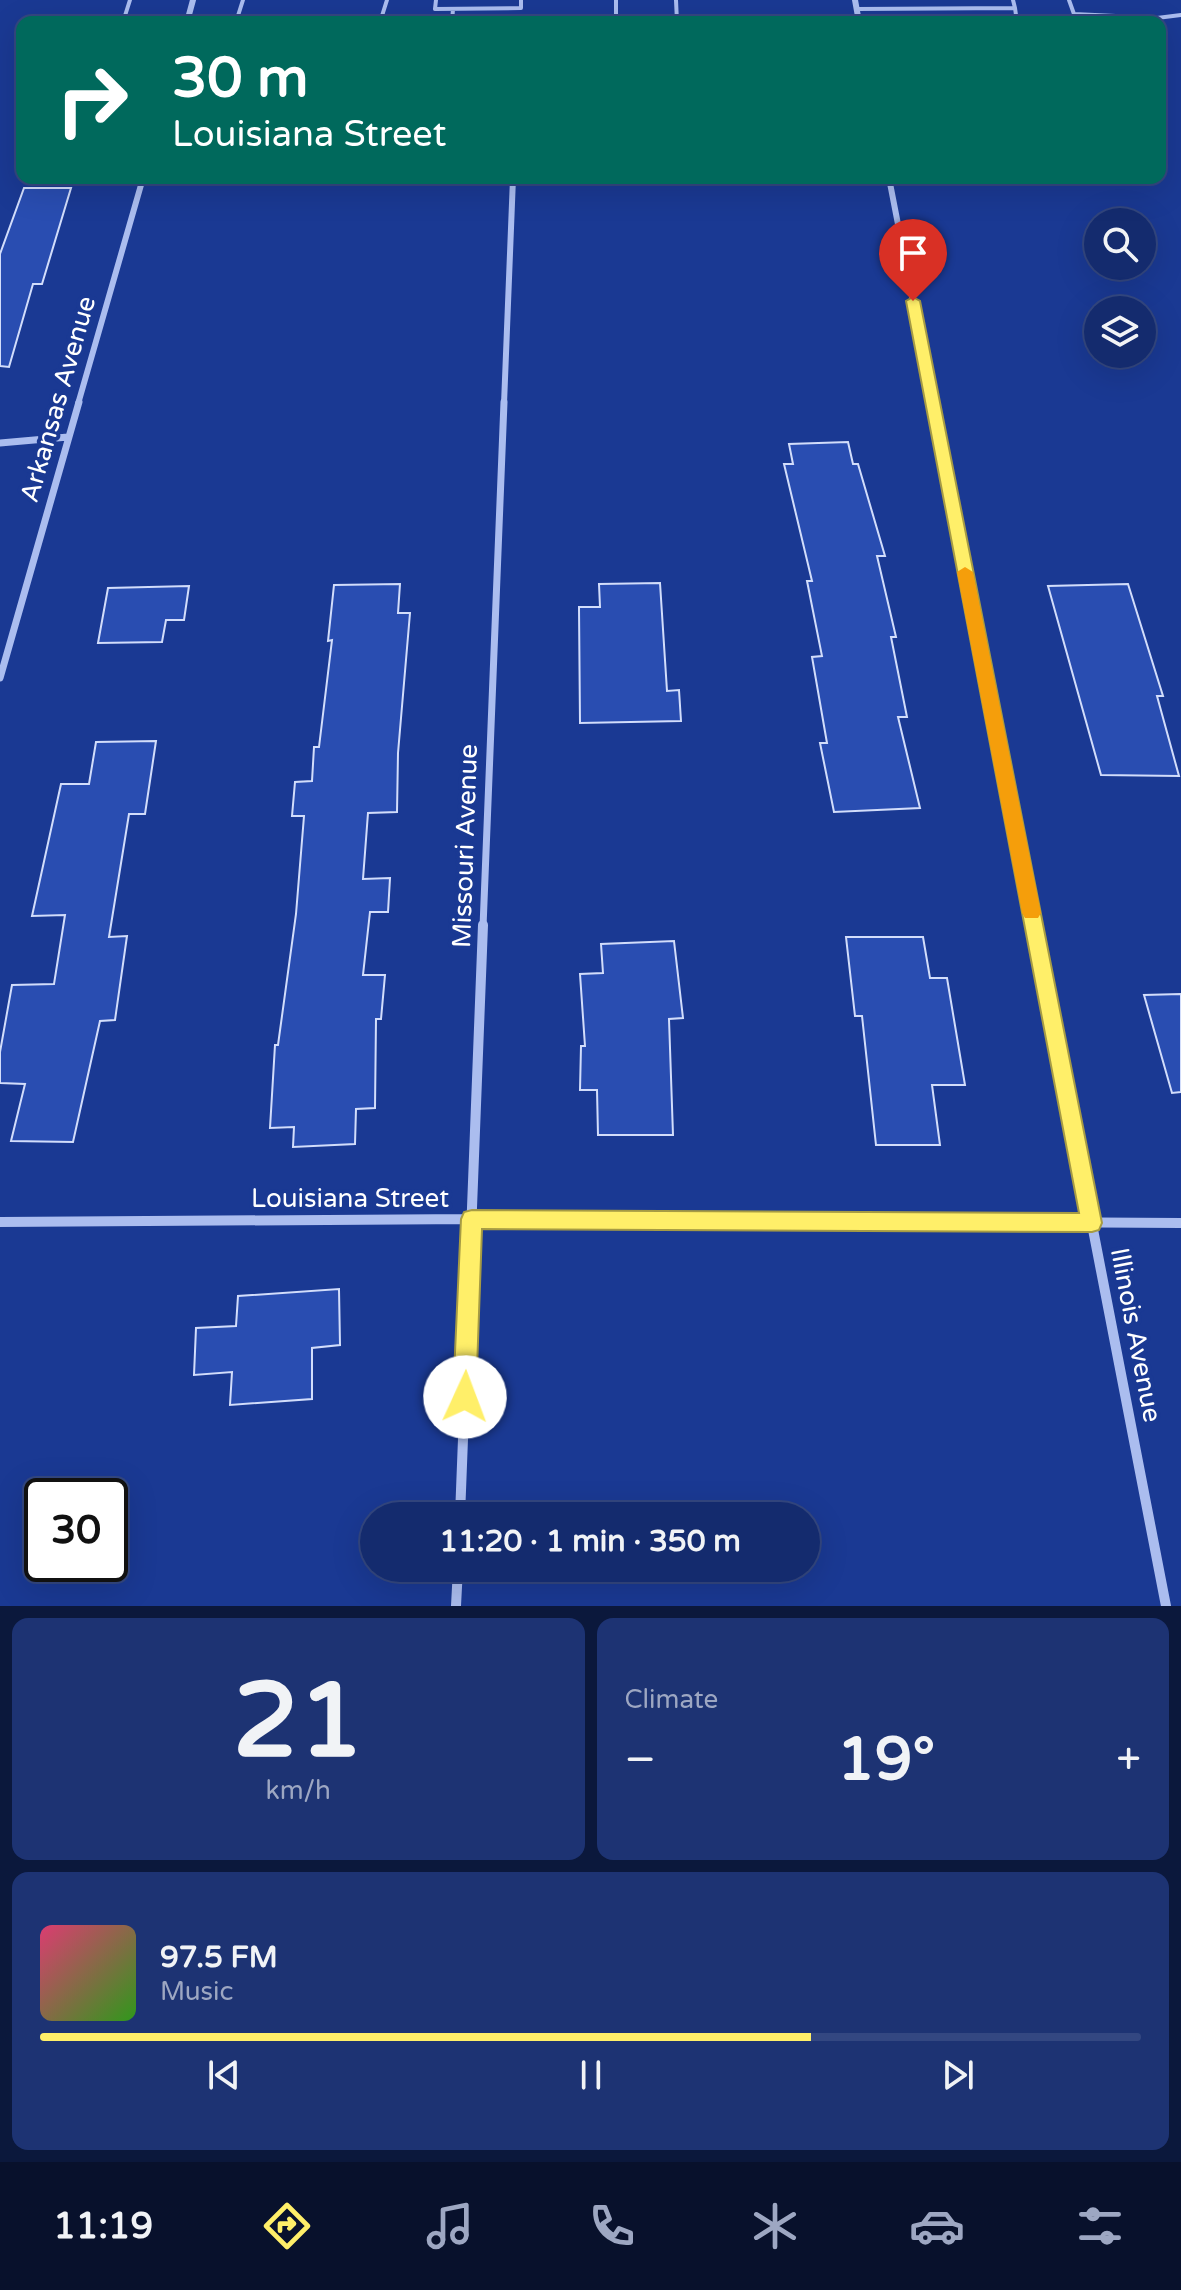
<!DOCTYPE html>
<meta charset="utf-8">
<style>
:root{--surface:#142b6e;--page:#1d3373;--text:#f1f3f6;--muted:#9da7c2;--line:#334781;--accent:#ffef69}
body{margin:0;font-family:"Varela Round",sans-serif;background:var(--page);color:var(--text);height:100vh;display:flex;flex-direction:column;font-size:30px;white-space:nowrap}
*{box-sizing:border-box;margin:0}
p{font-size:26px;color:var(--muted)}
.icon{flex:none;width:44px;height:44px;fill:none;stroke:currentColor;stroke-width:2;stroke-linecap:round;stroke-linejoin:round}
.map{position:relative;height:1606px;overflow:hidden}
.details{display:flex;flex-direction:column;gap:12px;padding:12px;background:#0b183c;flex:1}
.details>*{flex:none}
.top-card{position:absolute;left:16px;top:16px;width:1150px;height:168px;border-radius:16px;box-shadow:0 8px 32px #0002,0 0 0 2px var(--line);background:#00695c;color:#fff;overflow:hidden}
.fabs{position:absolute;left:1084px;top:208px;display:grid;gap:16px}
.fabs a{display:grid;place-items:center;width:72px;height:72px;border-radius:50%;background:var(--surface);box-shadow:0 8px 32px #0002,0 0 0 2px var(--line);font-size:40px}
.speed{position:absolute;left:24px;top:1478px;display:flex;gap:16px;font-size:40px;font-weight:700;text-align:center}
.speed>*{display:grid;place-content:center;width:104px;height:104px;border-radius:50%;background:var(--surface);box-shadow:0 8px 32px #0002,0 0 0 2px var(--line);line-height:1}
.speed .limit{border:4px solid #111;border-radius:12px;background:#fff;color:#111}
.pin{position:absolute;display:grid;place-items:center;width:68px;height:68px;color:#fff;margin:-82px -34px;border-radius:50% 50% 50% 0;rotate:-45deg;box-shadow:0 0 8px #0007}
.pin .icon{rotate:45deg}
.me{position:absolute;width:88px;margin:-44px;rotate:2deg;stroke-linejoin:round;filter:drop-shadow(0 0 6px #0008)}
.turn{display:flex;align-items:center;gap:28px;height:168px;padding:0 24px;font-size:36px}
.turn .icon{width:104px;height:104px;stroke-width:2.5}
.turn b{display:block;font-size:56px;line-height:68px}
.big{font-size:60px;font-weight:800;line-height:1.1}
.details .card{flex:1;display:flex;flex-direction:column;justify-content:center;gap:12px;min-width:0;padding:0 28px;border-radius:16px;background:var(--page)}
.details .dial{align-items:center;gap:0}
.dial b{font-size:104px;line-height:1}
.song{display:flex;align-items:center;gap:24px}
.cover{width:96px;height:96px;border-radius:12px;background:linear-gradient(135deg,hsl(340 70% 55%),hsl(110 70% 35%))}
.played{height:8px;border-radius:4px;background:linear-gradient(90deg,var(--accent) 70%,var(--line) 70%)}
.keys{display:flex;justify-content:space-around;direction:ltr}
.heat{display:flex;justify-content:space-between;align-items:center;font-size:44px;direction:ltr}
.details .tiles{flex:1;display:grid;gap:12px;grid-template-columns:1fr 1fr}
.card:last-child{grid-column:span 2}
.trip{position:absolute;left:360px;top:1502px;width:460px;height:80px;border-radius:40px;background:var(--surface);box-shadow:0 8px 32px #0002,0 0 0 2px var(--line);font-weight:800;line-height:80px;text-align:center}
.tabs{display:flex;height:128px;justify-content:space-around;align-items:center;background:#08112c;color:var(--muted)}
.tabs .icon{width:56px;height:56px}
.tabs .on{color:var(--accent)}
.tabs b{font-size:36px;color:var(--text)}
.map>svg:first-child{display:block}
.building{fill:#294db1;stroke:#d2ddfb;stroke-width:2}
.lines{fill:none;stroke-linecap:round;stroke-linejoin:round}
.service{stroke:#abbdef;stroke-width:4}
.minor-far2{stroke:#abbdef;stroke-width:6}
.minor-far1{stroke:#abbdef;stroke-width:7}
.minor{stroke:#abbdef;stroke-width:10}
.route{fill:#ffef69;stroke:#a69b44;stroke-width:2}
.slow{fill:#f59e0b}
.labels{text-anchor:middle;dominant-baseline:central;stroke-width:8;stroke-linejoin:round;paint-order:stroke}
.street-label{font-size:26px;fill:#fff;stroke:#1a3993}
</style>
<div class="map">
<svg width="1181" height="1606" viewBox="0 0 1181 1606">
<rect width="100%" height="100%" fill="#1a3993"/>
<path class="building" d="M24,188H71L42,284H33L9,367L0,366V254Z
M848,442L853,464H858L885,556H877L896,637H891L907,717H898L920,808L834,812L820,743H827L812,657L822,656L807,581H812L784,464H793L789,444Z
M660,583L667,691L679,690L681,721L580,723L579,607H600L599,584Z
M400,584L398,613H410L398,753L397,812L368,813L363,879L390,878L388,912H370L363,975H385L381,1019H376L375,1108L356,1109L355,1144L293,1147L294,1127L270,1128L275,1045H278L296,914L304,816H292L295,782L312,781L314,747H319L332,640L328,641L334,585Z
M1128,584L1163,696H1157L1179,776L1101,775L1048,586Z
M189,586L184,620H166L162,642L98,643L108,588Z
M156,741L145,814H129L109,937L127,936L115,1020L100,1021L73,1142L11,1141L25,1084L0,1083V1052L12,985L54,984L65,915L32,916L61,784H89L96,742Z
M846,937H923L930,978H947L965,1085H932L940,1145H876L862,1016H855Z
M674,941L683,1018L669,1019L673,1135H598L597,1090H580L581,1046H585L580,974L603,973L601,944Z
M1181,994V1092L1172,1093L1144,995Z
M339,1289L340,1345L312,1348V1399L230,1405L232,1372L194,1375L196,1328L236,1326L238,1296Z"/>
<g class="lines">
<path class="service" d="M436,0L435,9L521,8V0
M616,0V22
M676,0L677,22
M1069,0L1074,14L1157,18L1181,15
M1015,8L1017,22
M857,9L1015,8L1013,0
M123,22L130,0
M236,22L243,0
M281,22L381,19L387,0
M452,22L453,9"/>
<path class="minor-far2" d="M855,0L859,22
M187,22L193,0
M889,178L933,404
M78,404L143,178
M504,404L513,178"/>
<path class="minor-far1" d="M932,402L1034,927
M0,443L68,437
M0,678L79,402
M483,927L504,402"/>
<path class="minor" d="M1034,925L1166,1606
M0,1222L472,1219L1181,1223
M460,1516L483,925
M456,1606L458,1568"/>
</g>
<path class="route" d="M913,297L920,301L1102,1223L1099,1230L1092,1232L482,1229L476,1397L473,1405L465,1408L456,1405L453,1397L461,1219L464,1212L472,1210L1079,1213L906,301Z"/>
<path class="slow" d="M965,567L973,572L1041,913L1038,918H1025L1022,913L957,572Z"/>
<g class="labels">
<g class="street-label">
<text transform="translate(58 399) rotate(-74)">Arkansas Avenue</text>
<text transform="translate(465 846) rotate(-88)">Missouri Avenue</text>
<text x="350" y="1198">Louisiana Street</text>
<text transform="translate(1136 1335) rotate(79)">Illinois Avenue</text>
</g>
</g>
</svg>
<div class="fabs">
<a><svg class="icon" aria-label="search" viewBox="0 0 24 24"><circle cx="10" cy="10" r="6"/><path d="M15 15l6 6"/></svg></a>
<a><svg class="icon" aria-label="layers" viewBox="0 0 24 24"><path d="M12 4l9 5-9 5-9-5zM3 14l9 5 9-5"/></svg></a>
</div>
<div class="speed"><div class="limit">30</div></div>
<div class="pin" style="left:913px;top:301px;background:#d93025"><svg class="icon" aria-label="arrive" viewBox="0 0 24 24"><path d="M6 21V4h12l-3 4 3 4H6"/></svg></div>
<svg class="me" style="left:465px;top:1397px" viewBox="-20 -20 40 40"><circle r="19" fill="#fff"/><path d="M0-13L10 11 0 6-10 11z" fill="#ffef69"/></svg>
<div class="trip">11:20 · 1 min · 350 m</div>
<div class="top-card">
<div class="turn"><svg class="icon" aria-label="right" viewBox="0 0 24 24"><path d="M7 20v-9h11M14 6l5 5-5 5"/></svg><div><b>30 m</b>Louisiana Street</div></div>
</div>
</div>
<section class="details">
<div class="tiles">
<div class="card dial"><b>21</b><p>km/h</p></div>
<div class="card"><p>Climate</p>
<div class="heat"><a>−</a><b class="big">19°</b><a>+</a></div>
</div>
<div class="card">
<div class="song"><i class="cover"></i><div><b>97.5 FM</b><p>Music</p></div></div>
<div class="played"></div>
<div class="keys"><svg class="icon" aria-label="previous" viewBox="0 0 24 24"><path d="M18 5L8 12l10 7zM5 5v14"/></svg><svg class="icon" aria-label="pause" viewBox="0 0 24 24"><path d="M8 5v14M16 5v14"/></svg><svg class="icon" aria-label="next" viewBox="0 0 24 24"><path d="M6 5l10 7-10 7zM19 5v14"/></svg></div>
</div>
</div>
</section>
<nav class="tabs">
<b>11:19</b>
<svg class="icon on" aria-label="directions" viewBox="0 0 24 24"><path d="M12 3l9 9-9 9-9-9zM9 14v-3h6M13 9l2 2-2 2"/></svg>
<svg class="icon" aria-label="music" viewBox="0 0 24 24"><path d="M9 18V5l10-2v13"/><circle cx="6" cy="18" r="3"/><circle cx="16" cy="16" r="3"/></svg>
<svg class="icon" aria-label="phone" viewBox="0 0 24 24"><path d="M5 4h4l2 5-3 2q2 4 5 5l2-3 5 2v4C11 20 4 13 5 4z"/></svg>
<svg class="icon" aria-label="climate" viewBox="0 0 24 24"><path d="M12 3v18M4 7l16 10M4 17L20 7"/></svg>
<svg class="icon" aria-label="car" viewBox="0 0 24 24"><path d="M5 17H2v-5l4-1 3-4h7l3 4 3 1v5h-3M9 17h6M6 11h13"/><circle cx="7" cy="17" r="2"/><circle cx="17" cy="17" r="2"/></svg>
<svg class="icon" aria-label="filters" viewBox="0 0 24 24"><path d="M4 7h16M4 17h16"/><circle cx="9" cy="7" r="2"/><circle cx="15" cy="17" r="2"/></svg>
</nav>
